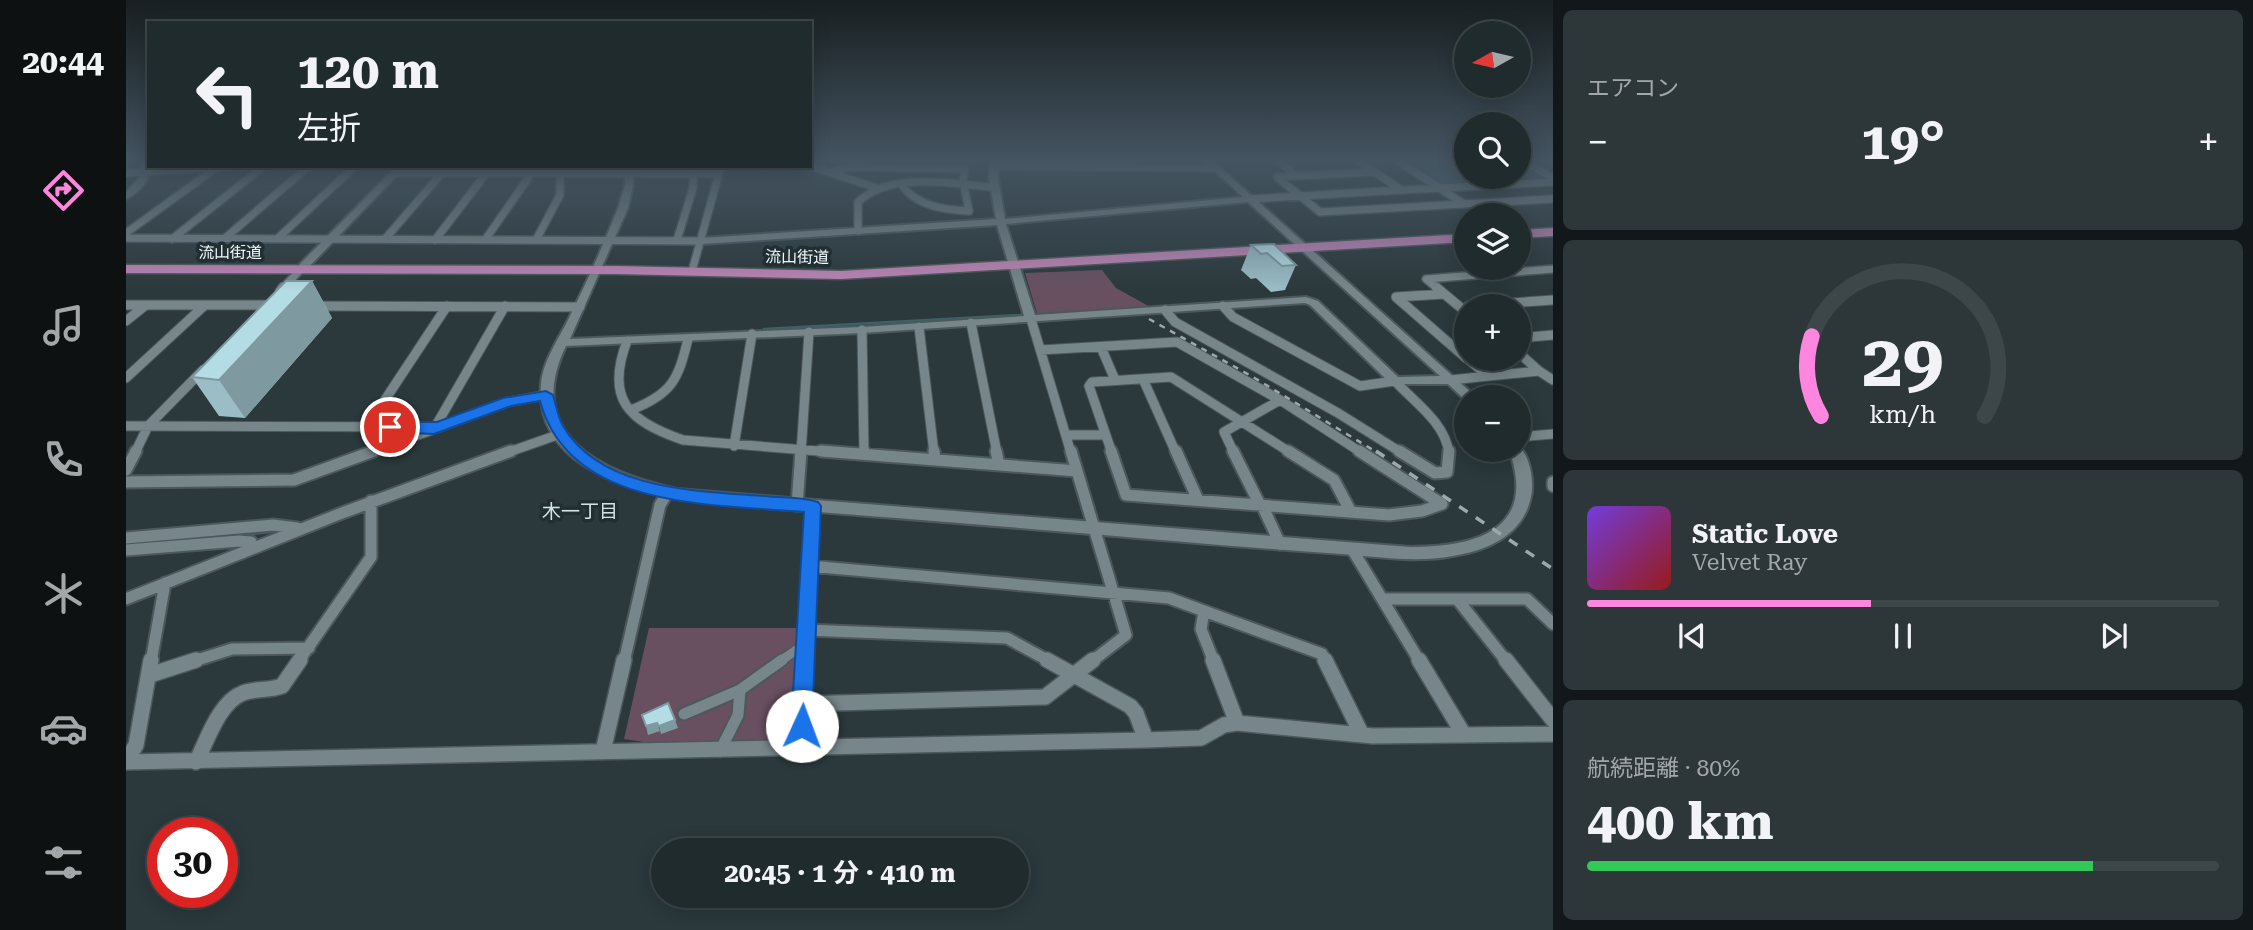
<!DOCTYPE html>
<html lang="ja">
<meta charset="utf-8">
<style>
:root{--surface:#202b2d;--page:#2d3739;--text:#f1f3f6;--muted:#a2a7aa;--line:#3d4749;--accent:#ff85df}
body{margin:0;font-family:"Roboto Serif","Noto Sans JP",serif;background:var(--page);color:var(--text);height:100vh;display:flex;flex-direction:column;font-size:26px;white-space:nowrap}
*{box-sizing:border-box;margin:0}
p{font-size:23px;color:var(--muted)}
.icon{flex:none;width:38px;height:38px;fill:none;stroke:currentColor;stroke-width:2;stroke-linecap:round;stroke-linejoin:round}
.map{position:relative;flex:1;overflow:hidden}
.panel{display:flex;flex-direction:column;gap:10px;padding:10px;background:#121819;width:700px}
.panel>*{flex:none}
.banner{position:absolute;left:21px;top:21px;width:665px;height:147px;border-radius:0px;box-shadow:0 4px 18px #0003,0 0 0 2px var(--line);background:#202b2d;color:var(--text);overflow:hidden}
.needle{width:46px;rotate:262deg}
.tools{position:absolute;left:1328px;top:21px;display:grid;gap:14px}
.tools a{display:grid;place-items:center;width:77px;height:77px;border-radius:50%;background:var(--surface);box-shadow:0 4px 18px #0003,0 0 0 2px var(--line);font-size:35px}
.speed{position:absolute;left:21px;top:817px;display:flex;gap:14px;font-size:35px;font-weight:700;text-align:center}
.speed>*{display:grid;place-content:center;width:91px;height:91px;border-radius:50%;background:var(--surface);box-shadow:0 4px 18px #0003,0 0 0 2px var(--line);line-height:1}
.speed .limit{border:10px solid #d22;background:#fff;color:#111}
.pin{position:absolute;display:grid;place-items:center;width:60px;height:60px;color:#fff;margin:-30px;border:4px solid #fff;border-radius:50%;box-shadow:0 2px 7px #0007}
.me{position:absolute;width:77px;margin:-38px;rotate:2deg;stroke-linejoin:round;filter:drop-shadow(0 0 5px #0008)}
.turn{display:flex;align-items:center;gap:24px;height:147px;padding:0 35px;font-size:32px}
.turn .icon{width:91px;height:91px;stroke-width:2.5}
.turn b{display:block;font-size:49px;line-height:60px}
.big{font-size:52px;font-weight:700;line-height:1.1}
.panel .card{flex:1;display:flex;flex-direction:column;justify-content:center;gap:10px;min-width:0;padding:0 24px;border-radius:10px;background:var(--page)}
.panel .dial{align-items:center;gap:0}
.dial svg{height:182px;overflow:visible;fill:none;stroke:var(--line);stroke-width:7;stroke-linecap:round;text-anchor:middle}
.dial text{fill:var(--text);stroke:none}
.song{display:flex;align-items:center;gap:21px}
.cover{width:84px;height:84px;border-radius:10px;background:linear-gradient(135deg,hsl(260 70% 55%),hsl(0 70% 35%))}
.played{height:7px;border-radius:4px;background:linear-gradient(90deg,var(--accent) 45%,var(--line) 45%)}
.keys{display:flex;justify-content:space-around;direction:ltr}
.heat{display:flex;justify-content:space-between;align-items:center;font-size:38px;direction:ltr}
.charge{height:10px;border-radius:5px;background:linear-gradient(90deg,#34c759 80%,var(--line) 0)}
.trip{position:absolute;left:525px;top:838px;width:378px;height:70px;border-radius:35px;background:var(--surface);box-shadow:0 4px 18px #0003,0 0 0 2px var(--line);font-weight:700;line-height:70px;text-align:center}
main{display:flex;flex:1;min-height:0}
.tabs{display:flex;flex-direction:column;width:126px;justify-content:space-around;align-items:center;background:#0d1112;color:var(--muted)}
.tabs .icon{width:49px;height:49px}
.tabs .selected{color:var(--accent)}
.tabs b{font-size:32px;color:var(--text)}
.map>svg:first-child{display:block}
.green{fill:#685061}
.water{fill:#3c6169}
.lines{fill:none;stroke-linecap:round;stroke-linejoin:round}
.stream-far1{stroke:#3c6169;stroke-width:2.5}
.stream{stroke:#3c6169;stroke-width:3.5}
.pedestrian-far1-casing{stroke:#4c585b;stroke-width:12}
.pedestrian-casing{stroke:#4c585b;stroke-width:15}
.minor-far3-casing{stroke:#4c585b;stroke-width:10}
.minor-far2-casing{stroke:#4c585b;stroke-width:11}
.minor-far1-casing{stroke:#4c585b;stroke-width:15}
.minor-casing{stroke:#4c585b;stroke-width:18}
.tertiary-casing{stroke:#4c585b;stroke-width:4}
.primary-casing{stroke:#4c585b;stroke-width:3}
.pedestrian-far1{stroke:#77868a;stroke-width:9}
.pedestrian{stroke:#77868a;stroke-width:11}
.minor-far3{stroke:#77868a;stroke-width:7}
.minor-far2{stroke:#77868a;stroke-width:9}
.minor-far1{stroke:#77868a;stroke-width:11}
.minor{stroke:#77868a;stroke-width:15}
.tertiary{fill:#77868a;fill-rule:evenodd}
.primary{fill:#c085b6;fill-rule:evenodd}
.rail-far1{stroke:#9da8aa;stroke-width:2.5;stroke-dasharray:6 6;stroke-linecap:butt}
.rail{stroke:#9da8aa;stroke-width:3.5;stroke-dasharray:10 10;stroke-linecap:butt}
.wall{fill:#9bbdc5}
.shaded-wall{fill:#7e9aa0}
.building{fill:#b4dce5;stroke:#7e9aa0;stroke-width:2}
.route{fill:#1a73e8;stroke:#114b97;stroke-width:2}
.labels{text-anchor:middle;dominant-baseline:central;stroke-width:7;stroke-linejoin:round;paint-order:stroke}
.far-street-label{font-size:16px;fill:#eef7f9;stroke:#212f32}
.neighbourhood-label{font-size:19px;fill:#d2e3e7;stroke:#212f32}
</style>
<main>
<nav class="tabs">
<b>20:44</b>
<svg class="icon selected" aria-label="directions" viewBox="0 0 24 24"><path d="M12 3l9 9-9 9-9-9zM9 14v-3h6M13 9l2 2-2 2"/></svg>
<svg class="icon" aria-label="music" viewBox="0 0 24 24"><path d="M9 18V5l10-2v13"/><circle cx="6" cy="18" r="3"/><circle cx="16" cy="16" r="3"/></svg>
<svg class="icon" aria-label="phone" viewBox="0 0 24 24"><path d="M5 4h4l2 5-3 2q2 4 5 5l2-3 5 2v4C11 20 4 13 5 4z"/></svg>
<svg class="icon" aria-label="climate" viewBox="0 0 24 24"><path d="M12 3v18M4 7l16 10M4 17L20 7"/></svg>
<svg class="icon" aria-label="car" viewBox="0 0 24 24"><path d="M5 17H2v-5l4-1 3-4h7l3 4 3 1v5h-3M9 17h6M6 11h13"/><circle cx="7" cy="17" r="2"/><circle cx="17" cy="17" r="2"/></svg>
<svg class="icon" aria-label="filters" viewBox="0 0 24 24"><path d="M4 7h16M4 17h16"/><circle cx="9" cy="7" r="2"/><circle cx="15" cy="17" r="2"/></svg>
</nav>
<div class="map">
<svg width="1427" height="930" viewBox="0 0 1427 930">
<rect width="100%" height="100%" fill="#2b393c"/>
<path class="green" d="M976,270L990,288L1026,308L916,315L911,313L899,273Z
M523,628H673L667,743L531,744L498,739Z"/>
<path class="water" d="M1277,161H1340V177H1393V162L1422,179L1316,186Z"/>
<g class="lines">
<path class="stream-far1" d="M638,329L984,310"/>
<path class="stream" d="M33,542L151,531"/>
<g class="pedestrian-far1-casing">
<path id="pedestrian-far1" d="M653,662L679,644"/>
</g>
<g class="pedestrian-casing">
<path id="pedestrian" d="M558,714L614,690L656,660
M594,751L612,715L614,690"/>
</g>
<g class="minor-far3-casing">
<path id="minor-far3" d="M1153,161L1170,176
M1233,161L1275,190L1427,182
M1272,161L1338,204
M1397,161L1427,178
M684,166L751,188
M867,166L1089,168
M706,172L723,167L839,169L837,181L843,211C819,210 790,206 776,185
M1248,172L1151,177L1194,212L1427,199
M0,173L116,166
M270,173L593,174
M1124,199L1275,190
M732,231V202C764,171 826,184 867,187
M0,233L90,168
M0,238L575,241
M46,239L138,166
M98,239L183,166
M151,239L229,166
M259,239L316,173
M309,240L362,171
M359,240L405,174
M410,240L434,195V166
M551,240L567,188L568,166
M566,271L595,166
M156,289L174,270
M1312,289L1300,279L1427,269"/>
</g>
<g class="minor-far2-casing">
<path id="minor-far2" d="M1310,287L1340,312
M154,291L157,287
M1318,294L1270,297L1340,358
M0,305H151
M185,306L454,307
M1097,306L1107,317L1234,386L1269,381C1288,402 1319,422 1323,453
M1342,306L1427,300
M1039,310L1049,322L1212,413L1276,453
M905,319L945,453
M0,321L20,305
M845,323L871,453
M793,327L808,453
M736,330L738,453
M1393,338L1427,335
M501,341C479,399 502,421 557,440L717,453
M975,347L989,380
M914,350L1051,342L1154,400L1098,432L1108,453
M1342,359L1362,376
M1413,371L1427,380
M0,378L79,305
M1017,379L1050,453
M1324,380L1413,371L1393,353
M1154,400L1236,453
M505,410C546,394 552,380 562,339
M0,426L305,427
M241,427L321,306
M308,429L379,306
M940,435H979
M1393,437L1427,434
M608,446L626,334
M9,453L22,426L77,370
M243,453L382,402L420,395
M380,453L434,434
M675,453L683,332
M986,453L963,386L966,382L1045,377L1165,453"/>
</g>
<g class="minor-far1-casing">
<path id="minor-far1" d="M695,451L951,471
M738,451V454
M808,451L809,460
M870,451L873,465
M945,451L1000,635L965,662
M985,451L1000,495L1263,515L1296,511L1316,504L1233,451
M1050,451L1072,500
M1107,451L1134,505
M1162,451L1208,480L1225,512
M1273,451L1309,473L1321,472L1323,451
M0,470L10,451
M0,482L168,480L248,451
M1427,482V486
M671,505L675,451
M1136,505L1154,544
M0,538L147,525L171,528
M1226,549L1294,662
M0,550L113,541L125,542L126,547
M683,566L1043,598L1078,611L1075,629L1088,662
M0,599L216,513L385,451
M1256,599H1401L1427,624
M1331,599L1381,662
M1078,611L1196,654L1200,662
M680,630L881,638L925,662
M25,662L39,583
M65,662L106,649L183,648
M172,662L245,557V501
M498,662L534,505L541,493
M679,662L686,506"/>
</g>
<g class="minor-casing">
<path id="minor" d="M921,660L1004,706L1010,713L1020,740L1075,738L1098,725L1111,723L1247,736L1427,734
M1087,660L1111,723
M1199,660L1236,735
M1293,660L1338,735
M1380,660L1427,720
M24,675L70,660
M676,704L919,697L967,660
M675,748L679,660
M477,751L498,660
M0,761L10,745L25,660
M0,762L1020,740
M70,762C81,741 93,702 117,693C130,688 143,691 156,686L174,660"/>
</g>
<g class="tertiary-casing">
<path id="tertiary" d="M16,161H23V166L25,167C23,181 13,193 0,199V192L14,177Z
M864,161H872V178L879,219L1117,197L1078,161H1087L1350,397H1340L1339,400L1322,384H1265L1184,305L1179,303L736,333L440,346C396,436 477,473 551,489L1284,547C1350,547 1412,530 1383,450H1393V446C1405,458 1409,485 1404,501C1395,536 1360,551 1327,556C1291,563 1253,557 1216,554C1160,550 1104,546 1047,541C942,532 836,523 731,515C671,510 611,507 551,499C491,486 409,461 415,384C417,361 432,340 442,320C460,284 477,246 492,208L499,185V166H507V185L502,208L444,339L736,327L898,316L871,225L575,244L570,241L575,238L870,219L863,178ZM1122,202L1314,376L1272,377L1192,301L1180,297L909,315L880,224Z
M271,166H280L178,272H170V268Z"/>
</g>
<g class="primary-casing">
<path id="primary" d="M1427,228V236L1393,238V230Z
M1340,234V242L715,279L490,274L0,273V265L490,266L715,271Z"/>
</g>
<use href="#pedestrian-far1" class="pedestrian-far1"/>
<use href="#pedestrian" class="pedestrian"/>
<use href="#minor-far3" class="minor-far3"/>
<use href="#minor-far2" class="minor-far2"/>
<use href="#minor-far1" class="minor-far1"/>
<use href="#minor" class="minor"/>
<use href="#tertiary" class="tertiary"/>
<use href="#primary" class="primary"/>
<path class="rail-far1" d="M1023,319L1127,377L1252,453"/>
<path class="rail" d="M1250,451L1427,569"/>
</g>
<path class="wall" d="M1125,245L1170,265L1159,290L1145,292L1130,278L1125,279L1115,270Z
M186,281L206,318L119,418L93,416L66,377Z"/>
<path class="shaded-wall" d="M186,281L206,318L119,418L93,380Z
M549,720L552,728L535,734L533,726Z
M531,723L534,731L522,735L520,726Z"/>
<path class="building" d="M1148,244L1170,265L1156,266L1141,253L1135,254L1125,245Z
M160,281H186L93,380L66,377Z
M542,703L549,720L533,726L531,723L520,726L516,715Z"/>
<linearGradient id="sky" x2="0" y2="1"><stop stop-color="#181f21"/><stop offset="0.55" stop-color="#445461"/><stop offset="1" stop-color="#445461" stop-opacity="0"/></linearGradient>
<rect width="1427" height="291" fill="url(#sky)"/>
<path class="route" d="M420,391L427,395C430,405 432,417 437,426C475,491 573,491 639,496C656,498 676,497 692,502L695,506L686,726L683,733L676,736L668,733L665,726L678,512C587,504 443,510 414,401L385,406L308,434L264,432L256,427L264,422H311L377,398Z"/>
<g class="labels">
<g class="far-street-label">
<text x="104" y="252">流山街道</text>
<text transform="translate(671 257) rotate(1)">流山街道</text>
</g>
<g class="neighbourhood-label">
<text x="454" y="511">木一丁目</text>
</g>
</g>
</svg>
<div class="tools">
<a><svg class="needle" viewBox="-14 -14 28 28"><path d="M0-13l5 13h-10z" fill="#e53935"/><path d="M0 13l5-13h-10z" fill="#a2a7aa"/></svg></a>
<a><svg class="icon" aria-label="search" viewBox="0 0 24 24"><circle cx="10" cy="10" r="6"/><path d="M15 15l6 6"/></svg></a>
<a><svg class="icon" aria-label="layers" viewBox="0 0 24 24"><path d="M12 4l9 5-9 5-9-5zM3 14l9 5 9-5"/></svg></a>
<a>+</a>
<a>−</a>
</div>
<div class="speed"><div class="limit">30</div></div>
<div class="pin" style="left:264px;top:427px;background:#d93025"><svg class="icon" aria-label="arrive" viewBox="0 0 24 24"><path d="M6 21V4h12l-3 4 3 4H6"/></svg></div>
<svg class="me" style="left:676px;top:726px" viewBox="-20 -20 40 40"><circle r="19" fill="#fff"/><path d="M0-13L10 11 0 6-10 11z" fill="#1a73e8"/></svg>
<div class="trip">20:45 · 1 分 · 410 m</div>
<div class="banner">
<div class="turn"><svg class="icon" aria-label="left" viewBox="0 0 24 24"><path d="M17 20v-9H6M10 6l-5 5 5 5"/></svg><div><b>120 m</b>左折</div></div>
</div>
</div>
<section class="panel">
<div class="card"><p>エアコン</p>
<div class="heat"><a>−</a><b class="big">19°</b><a>+</a></div>
</div>
<div class="card dial"><svg viewBox="0 0 100 80">
<path d="M14 69A42 42 0 1 1 86 69"/>
<path d="M14 69A42 42 0 0 1 10 34" stroke="#ff85df"/>
<text x="50" y="56" font-size="32" font-weight="700">29</text>
<text x="50" y="72" font-size="11">km/h</text>
</svg></div>
<div class="card">
<div class="song"><i class="cover"></i><div><b>Static Love</b><p>Velvet Ray</p></div></div>
<div class="played"></div>
<div class="keys"><svg class="icon" aria-label="previous" viewBox="0 0 24 24"><path d="M18 5L8 12l10 7zM5 5v14"/></svg><svg class="icon" aria-label="pause" viewBox="0 0 24 24"><path d="M8 5v14M16 5v14"/></svg><svg class="icon" aria-label="next" viewBox="0 0 24 24"><path d="M6 5l10 7-10 7zM19 5v14"/></svg></div>
</div>
<div class="card"><p>航続距離 · 80%</p><b class="big">400 km</b><div class="charge"></div></div>
</section>
</main>
